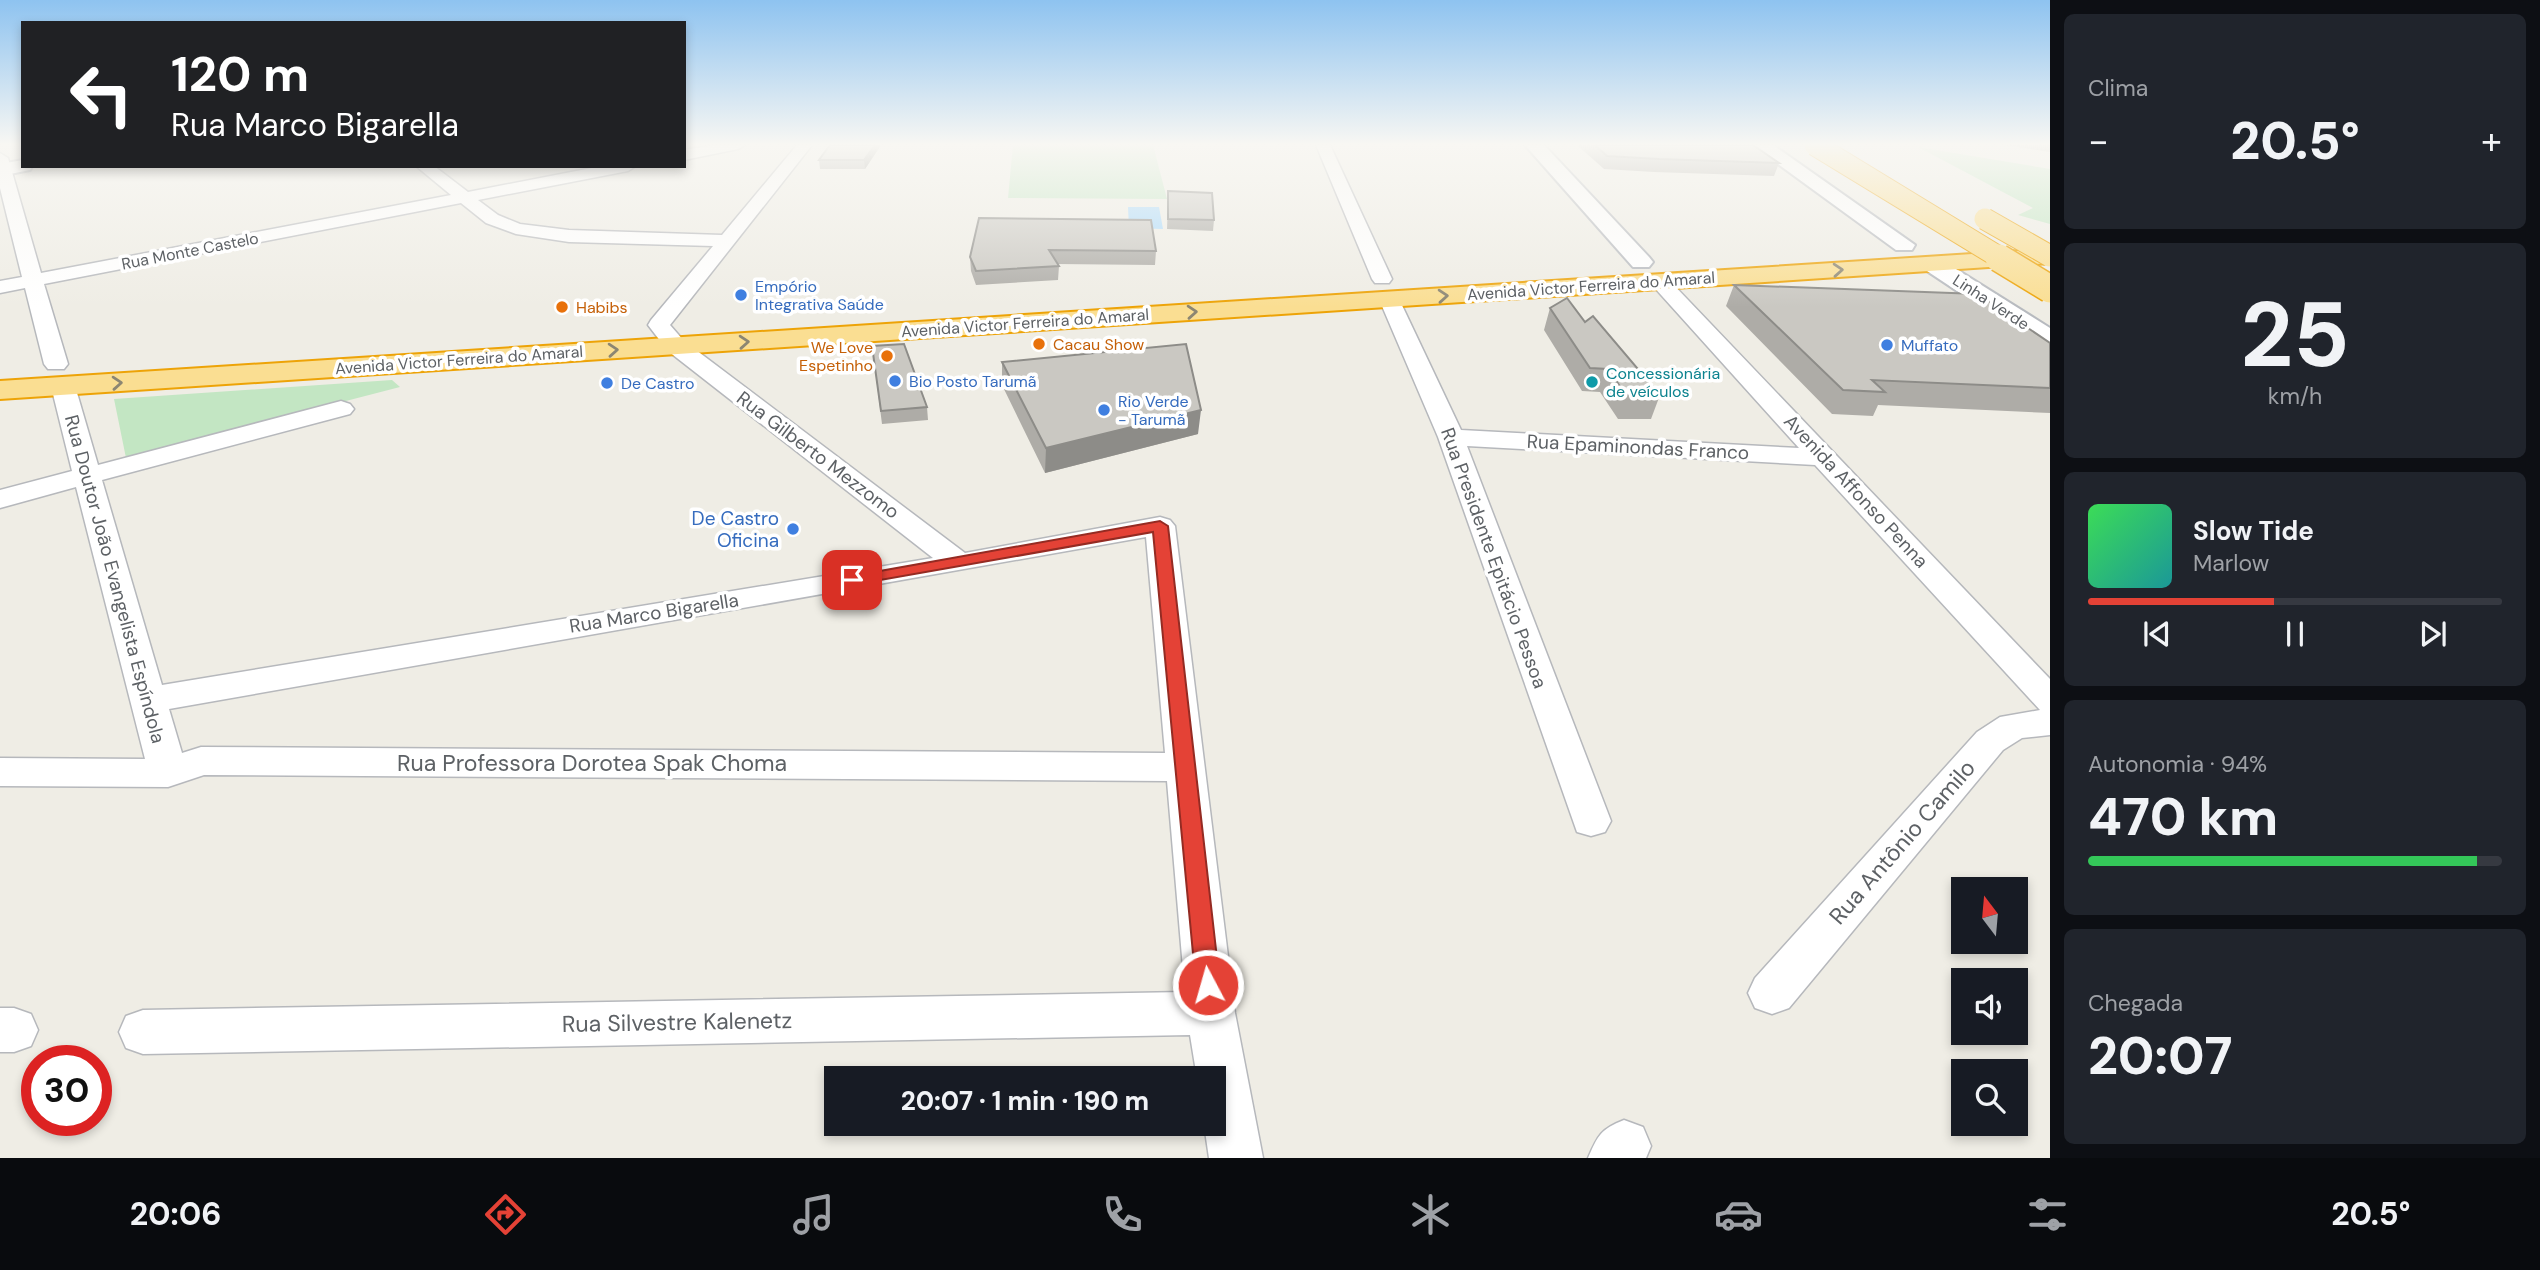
<!DOCTYPE html>
<html lang="pt">
<meta charset="utf-8">
<style>
:root{--surface:#171b24;--page:#20242c;--text:#f1f3f6;--muted:#9ea1a6;--line:#363941;--accent:#e44236}
body{margin:0;font-family:"DM Sans",sans-serif;background:var(--page);color:var(--text);height:100vh;display:flex;flex-direction:column;font-size:26px;white-space:nowrap}
*{box-sizing:border-box;margin:0}
p{font-size:23px;color:var(--muted)}
.icon{flex:none;width:38px;height:38px;fill:none;stroke:currentColor;stroke-width:2;stroke-linecap:round;stroke-linejoin:round}
.map{position:relative;flex:1;overflow:hidden}
.side{display:flex;flex-direction:column;gap:14px;padding:14px;background:#0d0f14;width:490px}
.side>*{flex:none}
.banner{position:absolute;left:21px;top:21px;width:665px;height:147px;border-radius:0px;box-shadow:0 4px 10px #0003;background:#202124;color:#fff;overflow:hidden}
.needle{width:46px;rotate:344deg}
.fabs{position:absolute;left:1951px;top:877px;display:grid;gap:14px}
.fabs a{display:grid;place-items:center;width:77px;height:77px;border-radius:0px;background:var(--surface);box-shadow:0 4px 10px #0003;font-size:35px}
.speed{position:absolute;left:21px;top:1045px;display:flex;gap:14px;font-size:35px;font-weight:700;text-align:center}
.speed>*{display:grid;place-content:center;width:91px;height:91px;border-radius:50%;background:var(--surface);box-shadow:0 4px 10px #0003;line-height:1}
.speed .limit{border:10px solid #d22;background:#fff;color:#111}
.pin{position:absolute;display:grid;place-items:center;width:60px;height:60px;color:#fff;margin:-30px;border-radius:14px;box-shadow:0 4px 10px #0006}
.me{position:absolute;width:77px;margin:-38px;rotate:354deg;stroke-linejoin:round;filter:drop-shadow(0 0 5px #0008)}
.turn{display:flex;align-items:center;gap:24px;height:147px;padding:0 35px;font-size:32px}
.turn .icon{width:91px;height:91px;stroke-width:2.5}
.turn b{display:block;font-size:49px;line-height:60px}
.big{font-size:52px;font-weight:800;line-height:1.1}
.side .card{flex:1;display:flex;flex-direction:column;justify-content:center;gap:10px;min-width:0;padding:0 24px;border-radius:10px;background:var(--page)}
.side .dial{align-items:center;gap:0}
.dial b{font-size:91px;line-height:1}
.song{display:flex;align-items:center;gap:21px}
.cover{width:84px;height:84px;border-radius:10px;background:linear-gradient(135deg,hsl(130 70% 55%),hsl(180 70% 35%))}
.played{height:7px;border-radius:4px;background:linear-gradient(90deg,var(--accent) 45%,var(--line) 45%)}
.keys{display:flex;justify-content:space-around;direction:ltr}
.heat{display:flex;justify-content:space-between;align-items:center;font-size:38px;direction:ltr}
.charge{height:10px;border-radius:5px;background:linear-gradient(90deg,#34c759 94%,var(--line) 0)}
.trip{position:absolute;left:824px;top:1066px;width:402px;height:70px;border-radius:0px;background:var(--surface);box-shadow:0 4px 10px #0003;font-weight:800;line-height:70px;text-align:center}
.tab-bar{display:flex;height:112px;justify-content:space-around;align-items:center;background:#090b0e;color:var(--muted)}
.tab-bar .icon{width:49px;height:49px}
.tab-bar .on{color:var(--accent)}
.tab-bar b{font-size:32px;color:var(--text)}
main{display:flex;flex:1;min-height:0}
.map>svg:first-child{display:block}
.green{fill:#c3e6c3}
.water{fill:#a8d9fc}
.lines{fill:none;stroke-linecap:round;stroke-linejoin:round}
.street-casing{stroke:#b6b8bc;stroke-width:3}
.secondary-casing{stroke:#b7babf;stroke-width:4}
.highway-casing{stroke:#eda307;stroke-width:4}
.street{fill:#fff;fill-rule:evenodd}
.secondary{fill:#fff;fill-rule:evenodd}
.highway{fill:#fade92;fill-rule:evenodd}
.highway-bridge-far1-casing{stroke:#eda307;stroke-width:23;stroke-linecap:butt}
.highway-bridge-casing{stroke:#eda307;stroke-width:30;stroke-linecap:butt}
.highway-bridge-far1{stroke:#fade92;stroke-width:21}
.highway-bridge{stroke:#fade92;stroke-width:27}
.wall{fill:#aeaca7}
.shaded-wall{fill:#8d8c88}
.building{fill:#cac8c2;stroke:#8d8c88;stroke-width:2}
.oneway{stroke:#8c8672}
.route{fill:#e44236;stroke:#942b23;stroke-width:2}
.shop-dot{fill:#3f7fe0;stroke:#fff;stroke-width:2.5}
.food-dot{fill:#e8710a;stroke:#fff;stroke-width:2.5}
.culture-dot{fill:#0f9aa8;stroke:#fff;stroke-width:2.5}
.labels{text-anchor:middle;dominant-baseline:central;stroke-width:7;stroke-linejoin:round;paint-order:stroke}
.far-street-label{font-size:16px;fill:#5d6165;stroke:#fff}
.far-shop-label{font-size:16px;fill:#366cbe;stroke:#fff;text-anchor:start}
.far-food-label{font-size:16px;fill:#c56008;stroke:#fff;text-anchor:start}
.far-culture-label{font-size:16px;fill:#0d838f;stroke:#fff;text-anchor:start}
.street-label{font-size:19px;fill:#5d6165;stroke:#fff}
.shop-label{font-size:19px;fill:#366cbe;stroke:#fff;text-anchor:end}
.near-street-label{font-size:23px;fill:#5d6165;stroke:#fff}
</style>
<main>
<div class="map">
<svg width="2050" height="1158" viewBox="0 0 2050 1158">
<rect width="100%" height="100%" fill="#efede5"/>
<path class="green" d="M1013,145H1153L1167,199L1008,198Z
M1918,147L2050,169V224L2018,215L2033,208Z
M392,380L400,387L126,458L114,399Z"/>
<path class="water" d="M1128,207H1159L1163,229L1129,228Z"/>
<g class="lines">
<g class="street-casing">
<path id="street" d="M715,145H745L738,149L684,160V150Z
M797,145H812L670,325L684,341L965,553L1160,517L1170,520L1175,526L1235,1013L1263,1158H1209L1204,1124H1214V1078H1197L1190,1035L143,1054L126,1048L119,1032L126,1016L143,1010L1185,992L1167,781L204,775L168,787L0,786V758L145,759L76,487L0,508V490L72,471L51,386L54,381L63,379L72,381L75,386L98,465L341,401L350,404L354,409L350,414L102,480L162,685L933,558L668,351L648,325L651,320L713,246L569,242L516,234L486,223L461,203L44,284L68,364L64,369H48L44,364L25,288L0,293V281L22,277L0,188V153L8,158L41,273L451,195L416,166H434L468,192L602,166H636L628,171L478,200L498,215L520,224L569,230L722,235ZM1146,537L1165,753L201,747L182,753L169,709Z
M1316,145H1330L1392,279L1389,283H1375L1372,279Z
M1660,276L1667,278L2050,679V735L2022,738L2003,750L1789,1008L1772,1014L1755,1008L1748,993L1755,978L1977,732L2000,717L2040,710L1815,465L1467,446L1611,821L1605,832L1591,836L1577,832L1438,437L1379,299L1382,295H1396L1399,299L1461,430L1799,448L1653,286L1650,282L1653,278Z
M0,1008H14L31,1014L38,1030L31,1046L14,1052H0Z
M1624,1120L1643,1127L1651,1146L1646,1158H1588C1598,1135 1601,1129 1624,1120Z"/>
</g>
<g class="secondary-casing">
<path id="secondary" d="M1525,145H1544L1649,257L1653,262L1649,267H1633Z
M1752,145H1773L1915,245L1912,250H1896Z
M23,160V166H32L30,170L0,176V164Z
M1932,257L1940,259L2050,328V348L2040,346L1924,269L1920,264L1924,259Z"/>
</g>
<g class="highway-casing">
<path id="highway" d="M2050,249V263L0,399V381Z"/>
</g>
<use href="#street" class="street"/>
<use href="#secondary" class="secondary"/>
<use href="#highway" class="highway"/>
<g class="highway-bridge-far1-casing">
<path id="highway-bridge-far1" d="M1815,145L2002,259
M1985,219L2050,256"/>
</g>
<g class="highway-bridge-casing">
<path id="highway-bridge" d="M1999,258L2050,289"/>
</g>
<use href="#highway-bridge-far1" class="highway-bridge-far1"/>
<use href="#highway-bridge" class="highway-bridge"/>
</g>
<path class="wall" d="M881,145L865,169H820L819,160Z
M1577,145H1753L1779,163L1774,176L1654,172L1604,169Z
M2004,145H2050V152Z
M1168,201L1214,220L1213,231L1167,229Z
M979,218L1156,251L1155,265L1057,264L1059,266L1058,280L976,285L971,271L970,257Z
M1734,285L2050,343V413L1878,405L1873,416L1832,414L1726,306Z
M1550,308L1585,322L1660,395L1651,419H1618L1600,392L1582,391L1544,330Z
M872,346L927,407L928,420L882,424Z
M1002,362L1198,434L1045,473L1002,385Z"/>
<path class="shaded-wall" d="M875,145H881L865,169L864,160Z
M1201,410L1198,434L1045,473L1046,448Z"/>
<path class="building" d="M830,145H875L864,160H819Z
M1595,145H1753L1779,163L1659,159L1607,156Z
M1168,191L1212,193L1214,220L1168,219Z
M979,218L1151,220L1156,251L1049,250L1059,266L976,271L970,257Z
M1734,285L1978,294L2050,343V388L1872,380L1885,392L1843,390Z
M1567,298L1585,322L1593,316L1660,395H1626L1608,369L1590,368L1550,308Z
M904,344L927,407L881,411L872,346Z
M1186,344L1201,410L1046,448L1002,362Z"/>
<defs><path id="oneway-chevron" d="M-2-3.5L2.5 0L-2 3.5" fill="none" stroke-width="1.6" stroke-linecap="round" stroke-linejoin="round" transform="scale(1.75)"/></defs>
<g class="oneway">
<use href="#oneway-chevron" transform="translate(1838 270) rotate(-4)"/>
<use href="#oneway-chevron" transform="translate(1443 296) rotate(-4)"/>
<use href="#oneway-chevron" transform="translate(1192 312) rotate(-4)"/>
<use href="#oneway-chevron" transform="translate(744 342) rotate(-4)"/>
<use href="#oneway-chevron" transform="translate(613 350) rotate(-4)"/>
<use href="#oneway-chevron" transform="translate(117 383) rotate(-4)"/>
</g>
<linearGradient id="sky" x2="0" y2="1"><stop stop-color="#8ec3f0"/><stop offset="0.47" stop-color="#f8f7f3"/><stop offset="1" stop-color="#f8f7f3" stop-opacity="0"/></linearGradient>
<rect width="2050" height="307" fill="url(#sky)"/>
<path class="route" d="M1160,521L1168,526L1220,985L1217,993L1208,996L1200,993L1196,985L1153,532L852,585L844,580L852,576Z"/>
<g class="shop-dot">
<circle cx="741" cy="295" r="7"/>
<circle cx="1887" cy="345" r="7"/>
<circle cx="895" cy="381" r="7"/>
<circle cx="607" cy="383" r="7"/>
<circle cx="1104" cy="410" r="7"/>
<circle cx="793" cy="529" r="7"/>
</g>
<g class="food-dot">
<circle cx="562" cy="307" r="7"/>
<circle cx="1039" cy="344" r="7"/>
<circle cx="887" cy="356" r="7"/>
</g>
<circle class="culture-dot" cx="1592" cy="382" r="7"/>
<g class="labels">
<g class="far-street-label">
<text transform="translate(190 251) rotate(-11)">Rua Monte Castelo</text>
<text transform="translate(1591 286) rotate(-4)">Avenida Victor Ferreira do Amaral</text>
<text transform="translate(1991 302) rotate(33)">Linha Verde</text>
<text transform="translate(1025 323) rotate(-4)">Avenida Victor Ferreira do Amaral</text>
<text transform="translate(459 360) rotate(-4)">Avenida Victor Ferreira do Amaral</text>
</g>
<g class="far-shop-label">
<text x="755" y="286">Empório<tspan x="755" dy="18">Integrativa Saúde</tspan></text>
<text x="1901" y="345">Muffato</text>
<text x="909" y="381">Bio Posto Tarumã</text>
<text x="621" y="383">De Castro</text>
<text x="1118" y="401">Rio Verde<tspan x="1118" dy="18">- Tarumã</tspan></text>
</g>
<g class="far-food-label">
<text x="576" y="307">Habibs</text>
<text x="1053" y="344">Cacau Show</text>
<text x="873" y="347" text-anchor="end">We Love<tspan x="873" dy="18">Espetinho</tspan></text>
</g>
<g class="far-culture-label">
<text x="1606" y="373">Concessionária<tspan x="1606" dy="18">de veículos</tspan></text>
</g>
<g class="street-label">
<text transform="translate(1638 447) rotate(3)">Rua Epaminondas Franco</text>
<text transform="translate(818 455) rotate(37)">Rua Gilberto Mezzomo</text>
<text transform="translate(1856 491) rotate(47)">Avenida Affonso Penna</text>
<text transform="translate(1494 558) rotate(70)">Rua Presidente Epitácio Pessoa</text>
<text transform="translate(115 579) rotate(75)">Rua Doutor João Evangelista Espíndola</text>
<text transform="translate(654 613) rotate(-9)">Rua Marco Bigarella</text>
</g>
<g class="shop-label">
<text x="779" y="518">De Castro<tspan x="779" dy="22">Oficina</tspan></text>
</g>
<g class="near-street-label">
<text x="592" y="763">Rua Professora Dorotea Spak Choma</text>
<text transform="translate(1902 842) rotate(-49)">Rua Antônio Camilo</text>
<text transform="translate(677 1022) rotate(-1)">Rua Silvestre Kalenetz</text>
</g>
</g>
</svg>
<div class="fabs">
<a><svg class="needle" viewBox="-14 -14 28 28"><path d="M0-13l5 13h-10z" fill="#e53935"/><path d="M0 13l5-13h-10z" fill="#9ea1a6"/></svg></a>
<a><svg class="icon" aria-label="sound" viewBox="0 0 24 24"><path d="M4 9h4l5-4v14l-5-4H4zM17 9q2 3 0 6"/></svg></a>
<a><svg class="icon" aria-label="search" viewBox="0 0 24 24"><circle cx="10" cy="10" r="6"/><path d="M15 15l6 6"/></svg></a>
</div>
<div class="speed"><div class="limit">30</div></div>
<div class="pin" style="left:852px;top:580px;background:#d93025"><svg class="icon" aria-label="arrive" viewBox="0 0 24 24"><path d="M6 21V4h12l-3 4 3 4H6"/></svg></div>
<svg class="me" style="left:1208px;top:985px" viewBox="-20 -20 40 40"><circle r="17" fill="#e44236" stroke="#fff" stroke-width="3"/><path d="M0-11L8 9 0 5-8 9z" fill="#fff"/></svg>
<div class="trip">20:07 · 1 min · 190 m</div>
<div class="banner">
<div class="turn"><svg class="icon" aria-label="left" viewBox="0 0 24 24"><path d="M17 20v-9H6M10 6l-5 5 5 5"/></svg><div><b>120 m</b>Rua Marco Bigarella</div></div>
</div>
</div>
<section class="side">
<div class="card"><p>Clima</p>
<div class="heat"><a>−</a><b class="big">20.5°</b><a>+</a></div>
</div>
<div class="card dial"><b>25</b><p>km/h</p></div>
<div class="card">
<div class="song"><i class="cover"></i><div><b>Slow Tide</b><p>Marlow</p></div></div>
<div class="played"></div>
<div class="keys"><svg class="icon" aria-label="previous" viewBox="0 0 24 24"><path d="M18 5L8 12l10 7zM5 5v14"/></svg><svg class="icon" aria-label="pause" viewBox="0 0 24 24"><path d="M8 5v14M16 5v14"/></svg><svg class="icon" aria-label="next" viewBox="0 0 24 24"><path d="M6 5l10 7-10 7zM19 5v14"/></svg></div>
</div>
<div class="card"><p>Autonomia · 94%</p><b class="big">470 km</b><div class="charge"></div></div>
<div class="card"><p>Chegada</p><b class="big">20:07</b></div>
</section>
</main>
<nav class="tab-bar">
<b>20:06</b>
<svg class="icon on" aria-label="directions" viewBox="0 0 24 24"><path d="M12 3l9 9-9 9-9-9zM9 14v-3h6M13 9l2 2-2 2"/></svg>
<svg class="icon" aria-label="music" viewBox="0 0 24 24"><path d="M9 18V5l10-2v13"/><circle cx="6" cy="18" r="3"/><circle cx="16" cy="16" r="3"/></svg>
<svg class="icon" aria-label="phone" viewBox="0 0 24 24"><path d="M5 4h4l2 5-3 2q2 4 5 5l2-3 5 2v4C11 20 4 13 5 4z"/></svg>
<svg class="icon" aria-label="climate" viewBox="0 0 24 24"><path d="M12 3v18M4 7l16 10M4 17L20 7"/></svg>
<svg class="icon" aria-label="car" viewBox="0 0 24 24"><path d="M5 17H2v-5l4-1 3-4h7l3 4 3 1v5h-3M9 17h6M6 11h13"/><circle cx="7" cy="17" r="2"/><circle cx="17" cy="17" r="2"/></svg>
<svg class="icon" aria-label="filters" viewBox="0 0 24 24"><path d="M4 7h16M4 17h16"/><circle cx="9" cy="7" r="2"/><circle cx="15" cy="17" r="2"/></svg>
<b>20.5°</b>
</nav>
